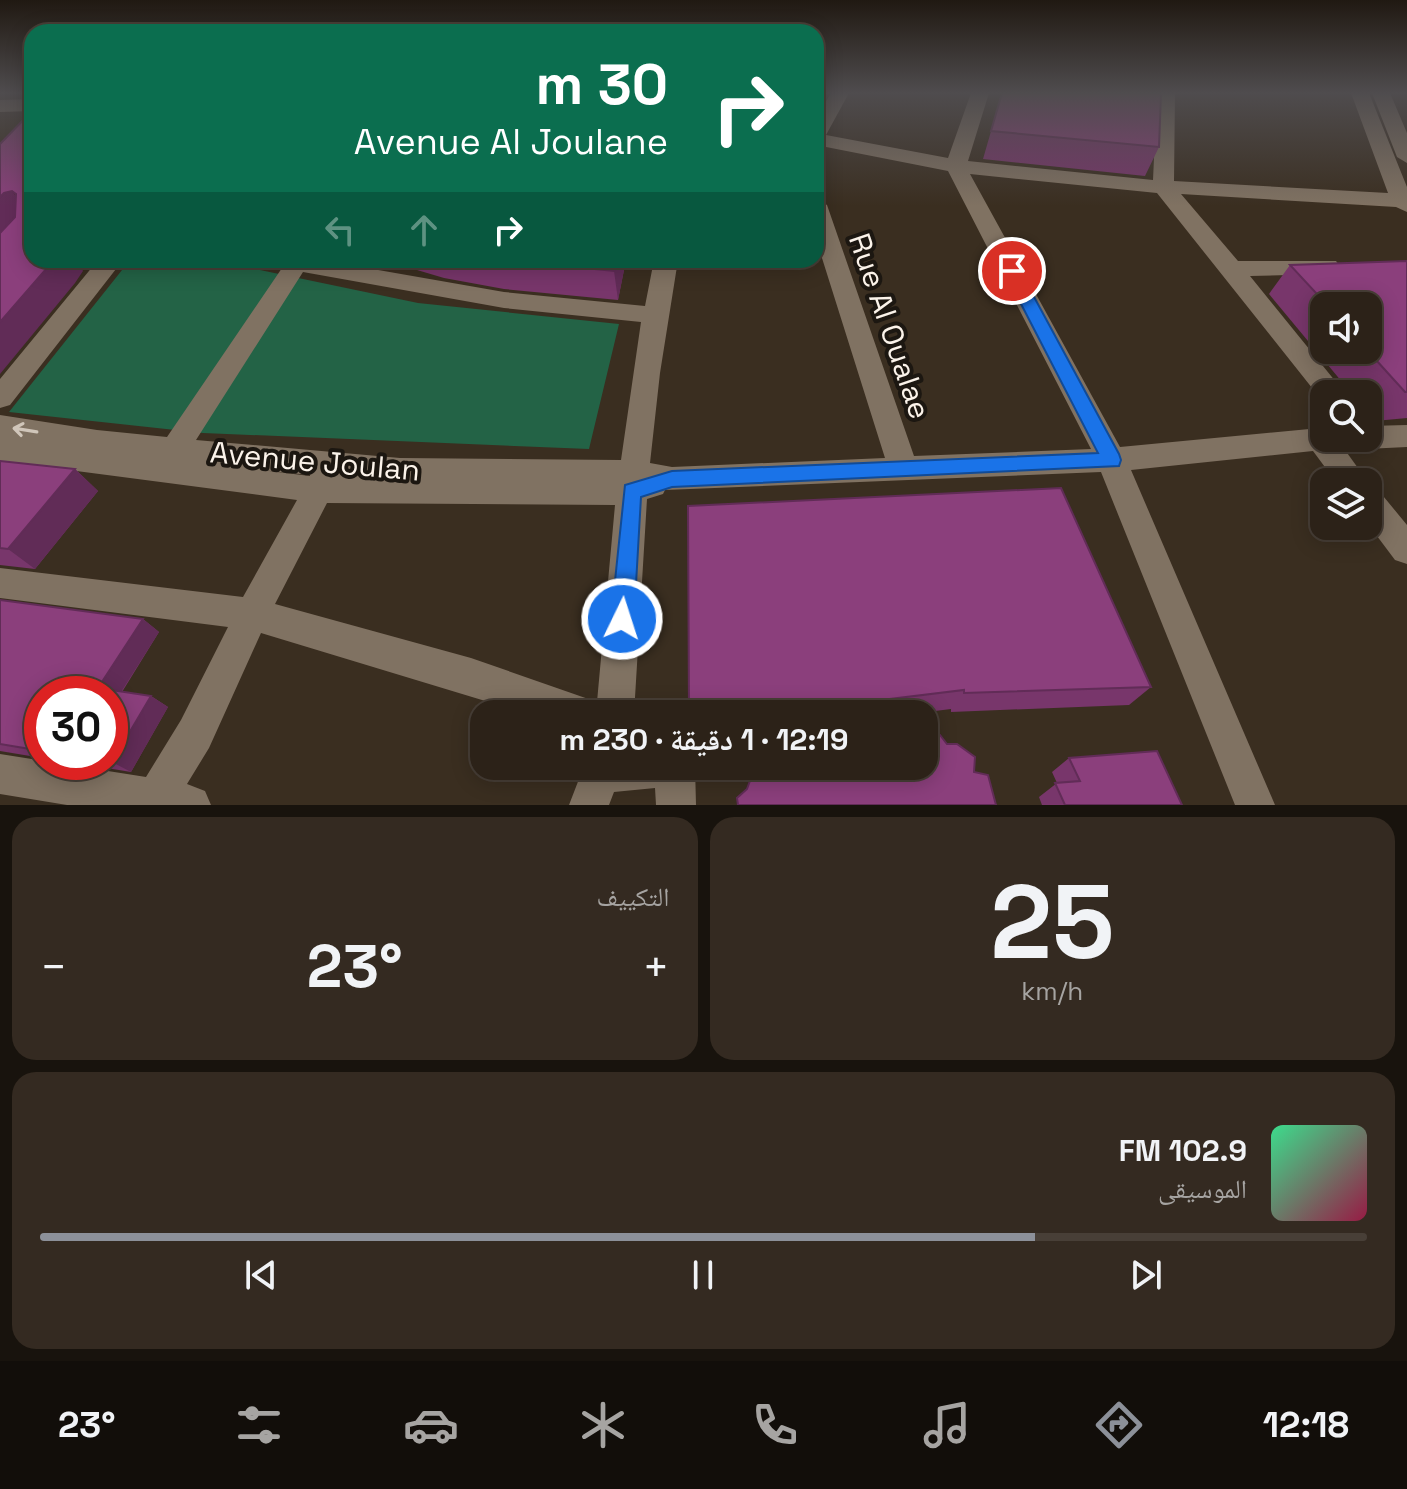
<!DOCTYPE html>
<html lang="ar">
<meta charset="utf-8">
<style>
:root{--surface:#2c2218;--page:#342a21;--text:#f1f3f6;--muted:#a6a4a2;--line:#483f37;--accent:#8c9099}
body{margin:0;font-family:"Space Grotesk","Noto Naskh Arabic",sans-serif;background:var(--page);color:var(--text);direction:rtl;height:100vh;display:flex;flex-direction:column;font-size:30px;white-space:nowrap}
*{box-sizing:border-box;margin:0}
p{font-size:26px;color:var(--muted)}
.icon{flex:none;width:44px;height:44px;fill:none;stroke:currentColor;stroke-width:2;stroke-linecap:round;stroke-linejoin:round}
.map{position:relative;height:805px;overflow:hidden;direction:ltr}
.details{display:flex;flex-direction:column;gap:12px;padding:12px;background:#18130d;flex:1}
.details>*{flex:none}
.banner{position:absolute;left:24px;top:24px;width:800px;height:244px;border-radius:24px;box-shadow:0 4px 20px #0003,0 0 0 2px var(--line);direction:rtl;background:#0b6e4f;color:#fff;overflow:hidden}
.fabs{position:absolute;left:1310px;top:292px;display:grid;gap:16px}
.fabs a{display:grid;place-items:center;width:72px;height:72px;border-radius:16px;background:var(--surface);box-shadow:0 4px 20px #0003,0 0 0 2px var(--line);font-size:40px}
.speed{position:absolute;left:24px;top:676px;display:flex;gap:16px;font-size:40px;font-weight:700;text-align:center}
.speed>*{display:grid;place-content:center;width:104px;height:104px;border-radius:50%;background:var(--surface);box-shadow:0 4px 20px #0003,0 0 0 2px var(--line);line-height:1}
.speed .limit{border:12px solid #d22;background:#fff;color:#111}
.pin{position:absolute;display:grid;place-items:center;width:68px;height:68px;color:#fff;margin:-34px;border:4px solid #fff;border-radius:50%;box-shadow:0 2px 8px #0007}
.me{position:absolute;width:88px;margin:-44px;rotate:4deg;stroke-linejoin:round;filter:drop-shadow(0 0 6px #0008)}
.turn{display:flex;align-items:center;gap:28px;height:168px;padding:0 24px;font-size:36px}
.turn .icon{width:104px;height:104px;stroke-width:2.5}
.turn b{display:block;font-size:56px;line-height:68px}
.lanes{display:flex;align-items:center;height:76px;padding:0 24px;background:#0003;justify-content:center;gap:40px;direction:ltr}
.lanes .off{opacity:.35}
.big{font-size:60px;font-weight:700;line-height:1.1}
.details .tile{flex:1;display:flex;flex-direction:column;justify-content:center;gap:12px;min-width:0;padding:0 28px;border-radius:24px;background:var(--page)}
.details .dial{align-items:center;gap:0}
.dial b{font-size:104px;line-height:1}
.song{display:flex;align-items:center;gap:24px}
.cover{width:96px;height:96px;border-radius:12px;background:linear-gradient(135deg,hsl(150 70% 55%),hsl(340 70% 35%))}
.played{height:8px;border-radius:4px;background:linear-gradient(90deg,var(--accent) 75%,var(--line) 75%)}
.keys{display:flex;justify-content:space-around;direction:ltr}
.heat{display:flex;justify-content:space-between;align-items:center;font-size:44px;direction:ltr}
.details .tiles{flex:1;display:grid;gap:12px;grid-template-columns:1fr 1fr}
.tile:last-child{grid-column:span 2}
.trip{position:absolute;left:470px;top:700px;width:468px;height:80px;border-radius:24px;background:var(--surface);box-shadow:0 4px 20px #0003,0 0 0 2px var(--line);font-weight:700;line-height:80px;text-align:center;direction:rtl}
.tab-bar{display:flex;height:128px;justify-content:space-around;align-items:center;background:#120e0a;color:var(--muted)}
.tab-bar .icon{width:56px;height:56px}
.tab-bar .active{color:var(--accent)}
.tab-bar b{font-size:36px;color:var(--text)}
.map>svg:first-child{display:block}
.green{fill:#236346}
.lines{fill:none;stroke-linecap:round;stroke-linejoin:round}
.minor{fill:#807262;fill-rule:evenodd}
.wall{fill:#78366b;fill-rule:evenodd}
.shaded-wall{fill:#612c57}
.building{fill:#8b3f7c;stroke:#612c57;stroke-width:2}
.oneway{stroke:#d0c6ba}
.route{fill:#1a73e8;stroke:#114b97;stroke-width:2}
.labels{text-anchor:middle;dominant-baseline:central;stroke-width:8;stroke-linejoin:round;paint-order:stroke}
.street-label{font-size:30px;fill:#fbf3ea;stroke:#1c1711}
</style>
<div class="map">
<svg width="1407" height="805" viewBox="0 0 1407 805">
<rect width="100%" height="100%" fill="#3a2e20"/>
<path class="green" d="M130,260H230L251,268L418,303L619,324L589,449L203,433L9,412Z"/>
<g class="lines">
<path class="minor" d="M831,93H849L826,135L948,158L971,93H989L968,161L1153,180L1157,93H1175L1174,181L1388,193L1351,93H1369L1407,187V212L1396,207L1181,194L1238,261H1336L1340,266L1336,271L1328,274L1250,276L1340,387L1344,394H1324V403L1157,193L970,174L1120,447L1320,428L1324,427V438H1368V426L1407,425V447L1345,450L1368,482V483L1336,482L1313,451L1131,470L1275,805H1235L1101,472L665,490L663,494L647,499L634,714H528L261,633L209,748L187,784L205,791L211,805H67L0,794V754L146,777L181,720L228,627L0,598V568L243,597L297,500L0,461V437L4,438L0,437V415L97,430L167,437L282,268L270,265L266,260H321L504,292L645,306L654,260H678L660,373L650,463L672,467L885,458L816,239V198L827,205L914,456L1091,449L948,171L816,145V118ZM303,272L504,308L641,322L621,460L400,458L196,440ZM261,470L310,475V476ZM327,503L615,505L597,702L471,658L275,604Z
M1372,93H1390L1407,133V163L1397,157Z
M32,99V111L0,112V100Z
M98,260H123L10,405L0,408V379Z
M1368,487L1379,491L1407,525V564L1395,560L1368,524Z
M584,766H695L696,805H656L655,788L614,792L609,805H569Z"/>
</g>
<path class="wall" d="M1002,93L1159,147L1145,176L983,159Z
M350,260H626L618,300L504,289L444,278L417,270L384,268L382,264Z
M1407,261V418L1375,421L1368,413V394H1352L1269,294L1290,265ZM1324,306H1368V350H1324Z
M0,461L75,469L98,491L35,569L0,565Z
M688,506L1151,687L1129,705L951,712V709L911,714H689Z
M0,600L143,619L159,632L122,692L151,696L168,707L131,772L70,762H110L42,694V758L0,751V752Z
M1069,758L1182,805H1042L1039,797L1057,783L1052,772Z"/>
<path class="shaded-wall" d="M12,191L31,215L0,243V197L4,193Z
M54,260H89L82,269L83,271L75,283L0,374V322Z
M617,260H626L618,300L614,271Z
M75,469L98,491L35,569L8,549Z
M143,619L159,632L116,700L98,688Z
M151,696L168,707L131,772L112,762Z"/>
<path class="building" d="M1002,93H1161L1159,147L991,131Z
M32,111V260H54L0,322V233L15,217L16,194L12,191L4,193L0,197V144Z
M503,260H617L614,271Z
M1407,261V392H1405L1367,350L1368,306H1328L1290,265Z
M0,461L75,469L8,549L0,548Z
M1061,488L1151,687L964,693V690L767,714H689L688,506Z
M0,600L143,619L98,688L151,696L112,762L110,761V694H42V751L0,744Z
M940,735L947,744H957L975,757L974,772L988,775L996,805H738L737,798L747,789L755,767L773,770L772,766H924V736Z
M1157,751L1182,805H1065L1055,783L1080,781L1069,758Z"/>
<defs><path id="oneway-shaft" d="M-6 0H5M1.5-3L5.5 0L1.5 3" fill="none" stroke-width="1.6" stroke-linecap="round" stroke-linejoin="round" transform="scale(2)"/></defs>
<use class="oneway" href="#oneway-shaft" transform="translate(25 430) rotate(-171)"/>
<linearGradient id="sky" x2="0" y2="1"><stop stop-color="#201912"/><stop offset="0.45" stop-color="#4f4c4e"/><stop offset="1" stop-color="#4f4c4e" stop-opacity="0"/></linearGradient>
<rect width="1407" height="206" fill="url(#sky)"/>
<path class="route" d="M1012,266L1020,271L1119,454L1121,460L1119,466L672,487L641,497L634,619L630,626L622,629L614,626L611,619L625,485L672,471L1098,453L1004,271Z"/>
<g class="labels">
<g class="street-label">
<text transform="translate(890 326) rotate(71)">Rue Al Oualae</text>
<text transform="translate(315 461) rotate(5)">Avenue Joulan</text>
</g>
</g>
</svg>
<div class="fabs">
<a><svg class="icon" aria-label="sound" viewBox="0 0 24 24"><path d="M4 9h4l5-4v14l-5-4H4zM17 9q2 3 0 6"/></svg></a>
<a><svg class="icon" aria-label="search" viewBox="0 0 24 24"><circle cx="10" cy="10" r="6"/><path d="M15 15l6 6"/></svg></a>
<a><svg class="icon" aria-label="layers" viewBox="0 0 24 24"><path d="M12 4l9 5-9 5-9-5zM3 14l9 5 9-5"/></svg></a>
</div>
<div class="speed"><div class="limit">30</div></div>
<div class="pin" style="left:1012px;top:271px;background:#d93025"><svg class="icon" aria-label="arrive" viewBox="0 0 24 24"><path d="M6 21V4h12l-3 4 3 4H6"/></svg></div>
<svg class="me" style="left:622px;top:619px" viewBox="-20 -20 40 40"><circle r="17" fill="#1a73e8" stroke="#fff" stroke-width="3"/><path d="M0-11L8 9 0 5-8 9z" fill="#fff"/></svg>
<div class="trip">12:19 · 1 دقيقة · 230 m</div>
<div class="banner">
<div class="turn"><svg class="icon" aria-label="right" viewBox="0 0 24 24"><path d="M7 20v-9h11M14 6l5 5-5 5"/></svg><div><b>30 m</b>Avenue Al Joulane</div></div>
<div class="lanes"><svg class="icon off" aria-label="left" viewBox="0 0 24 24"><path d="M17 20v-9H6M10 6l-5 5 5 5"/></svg><svg class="icon off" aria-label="ahead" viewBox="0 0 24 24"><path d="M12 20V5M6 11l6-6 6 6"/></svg><svg class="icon" aria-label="right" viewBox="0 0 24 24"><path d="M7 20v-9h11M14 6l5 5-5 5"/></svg></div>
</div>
</div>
<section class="details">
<div class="tiles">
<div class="tile dial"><b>25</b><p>km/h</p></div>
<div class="tile"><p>التكييف</p>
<div class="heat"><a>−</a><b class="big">23°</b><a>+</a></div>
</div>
<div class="tile">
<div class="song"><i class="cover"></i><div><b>102.9 FM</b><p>الموسيقى</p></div></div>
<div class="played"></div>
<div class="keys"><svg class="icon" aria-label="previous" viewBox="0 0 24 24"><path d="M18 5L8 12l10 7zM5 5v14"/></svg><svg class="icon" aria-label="pause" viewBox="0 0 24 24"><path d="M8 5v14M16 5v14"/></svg><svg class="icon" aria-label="next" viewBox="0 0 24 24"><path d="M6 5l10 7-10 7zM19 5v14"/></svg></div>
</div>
</div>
</section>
<nav class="tab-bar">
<b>12:18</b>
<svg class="icon active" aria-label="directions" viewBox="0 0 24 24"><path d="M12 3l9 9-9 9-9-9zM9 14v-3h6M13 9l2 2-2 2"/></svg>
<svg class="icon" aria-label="music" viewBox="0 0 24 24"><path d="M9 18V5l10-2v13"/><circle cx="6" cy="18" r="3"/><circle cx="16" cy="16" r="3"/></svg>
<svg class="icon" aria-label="phone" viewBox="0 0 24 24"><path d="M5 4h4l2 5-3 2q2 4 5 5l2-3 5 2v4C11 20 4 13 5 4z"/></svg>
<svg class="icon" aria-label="climate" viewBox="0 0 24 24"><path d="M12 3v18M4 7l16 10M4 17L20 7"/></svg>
<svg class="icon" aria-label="car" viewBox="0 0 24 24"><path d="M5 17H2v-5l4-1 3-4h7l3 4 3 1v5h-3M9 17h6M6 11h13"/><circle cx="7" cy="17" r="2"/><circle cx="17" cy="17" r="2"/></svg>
<svg class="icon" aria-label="filters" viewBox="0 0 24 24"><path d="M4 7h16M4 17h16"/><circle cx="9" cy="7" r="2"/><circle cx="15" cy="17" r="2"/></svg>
<b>23°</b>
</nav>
